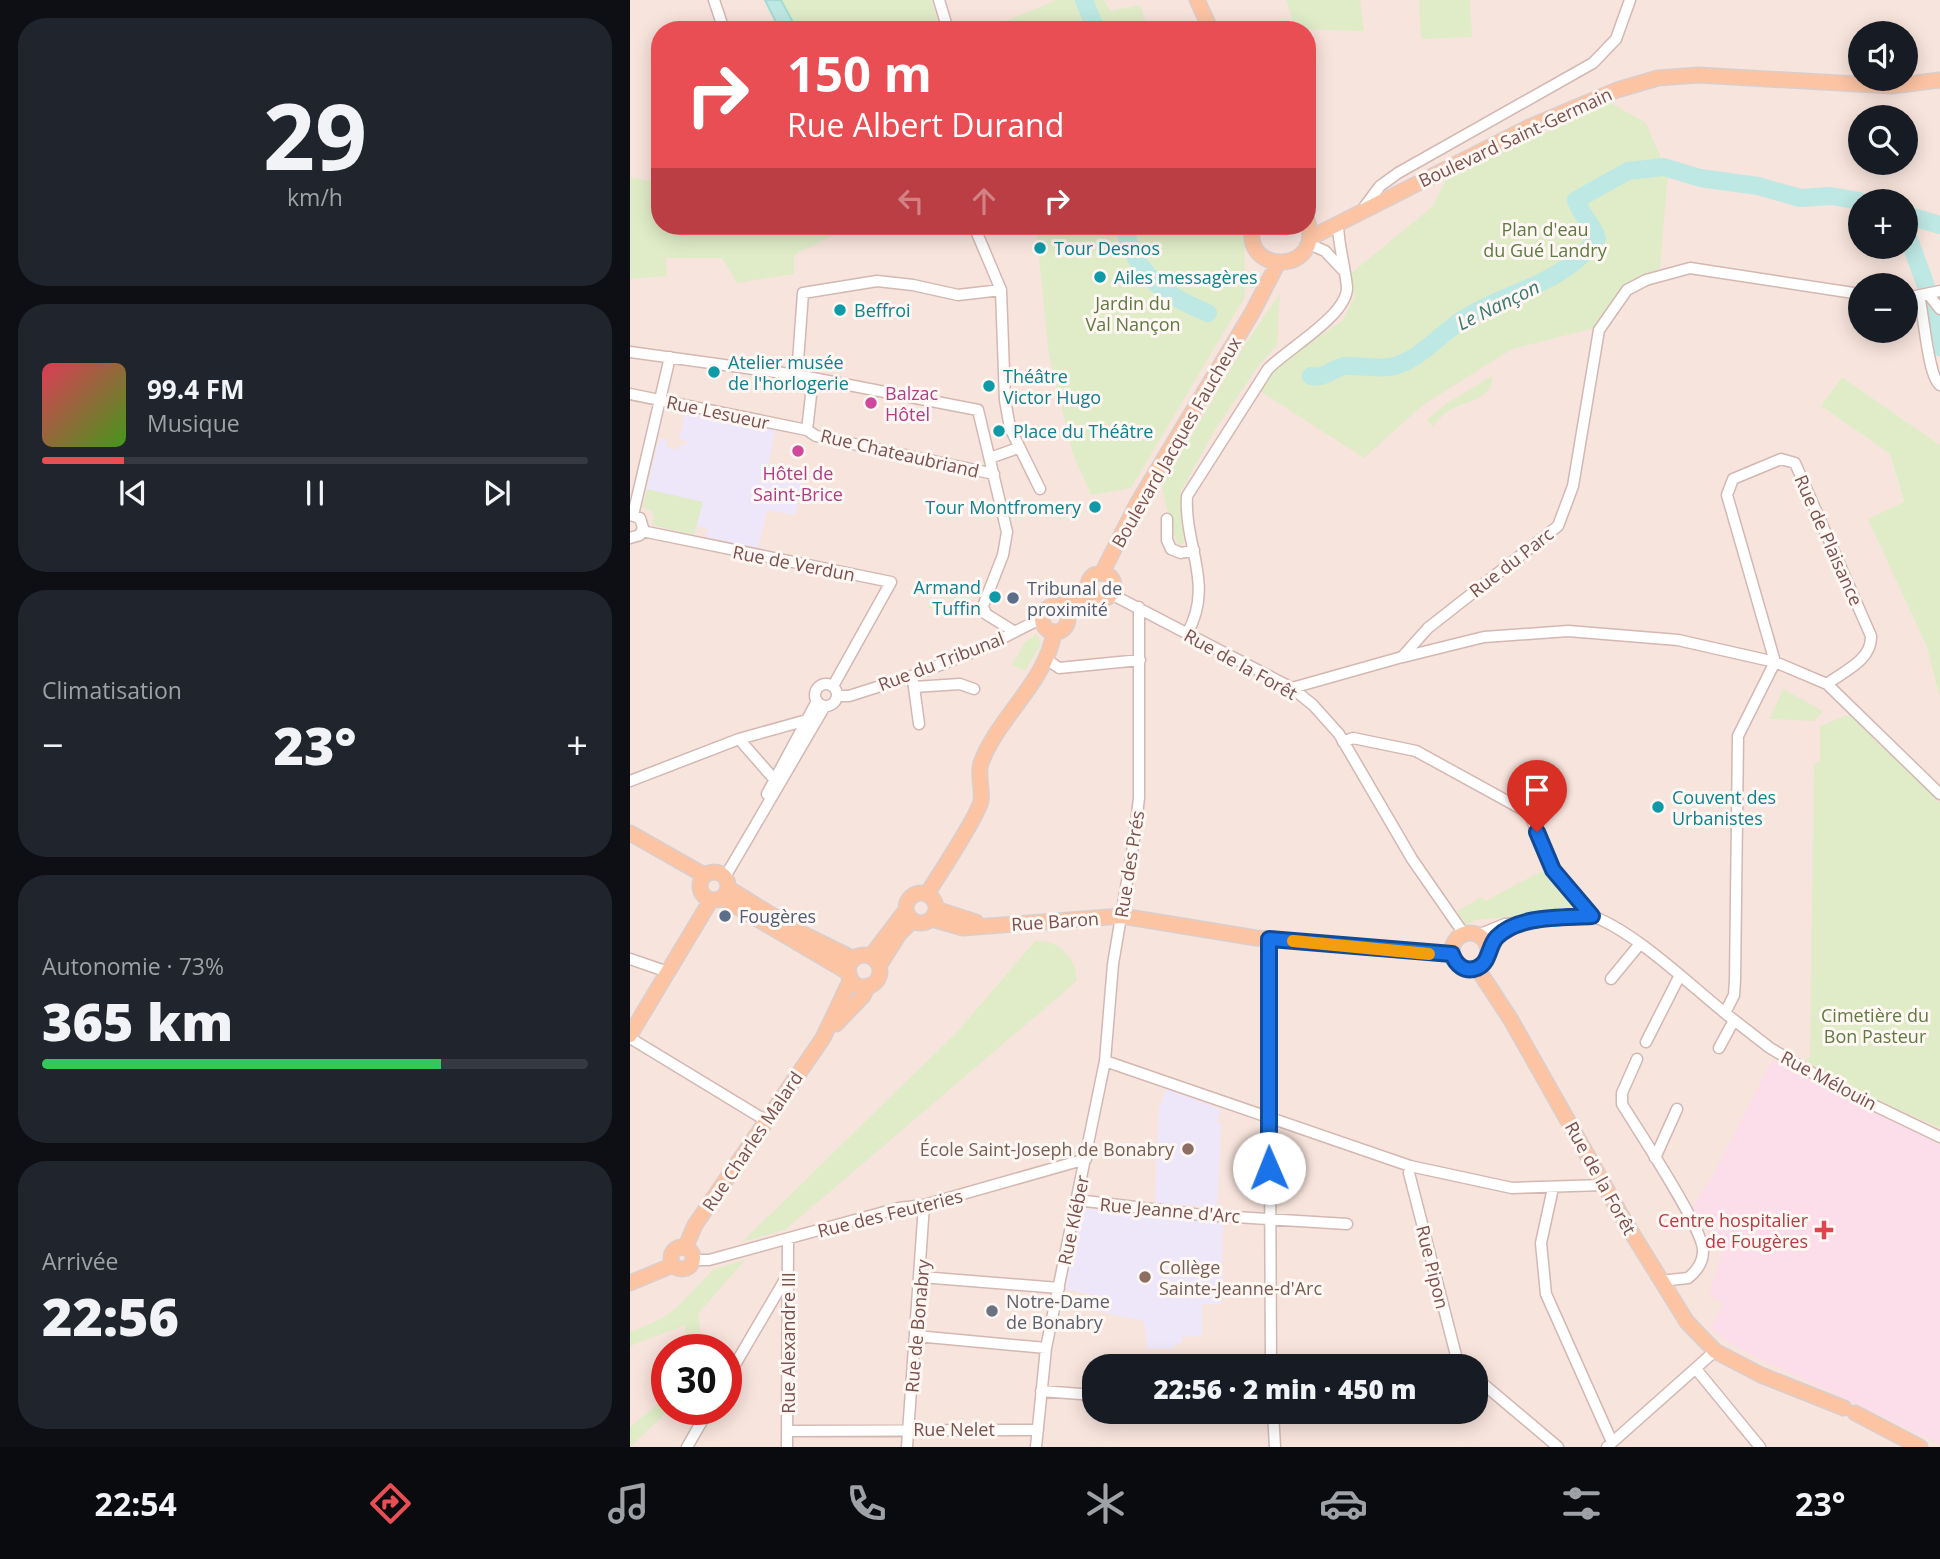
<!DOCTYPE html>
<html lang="fr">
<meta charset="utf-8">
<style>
:root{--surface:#171b24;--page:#20242c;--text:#f1f3f6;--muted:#9ea1a6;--line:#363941;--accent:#e94e54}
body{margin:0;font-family:"Open Sans",sans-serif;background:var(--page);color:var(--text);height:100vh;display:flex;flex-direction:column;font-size:26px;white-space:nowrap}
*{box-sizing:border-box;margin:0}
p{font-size:23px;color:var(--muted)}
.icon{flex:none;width:38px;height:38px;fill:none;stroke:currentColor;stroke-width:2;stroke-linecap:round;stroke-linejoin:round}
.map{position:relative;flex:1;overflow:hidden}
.panel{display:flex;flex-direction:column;gap:18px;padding:18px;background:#0d0f14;width:630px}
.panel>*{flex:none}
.banner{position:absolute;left:21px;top:21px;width:665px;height:214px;border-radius:28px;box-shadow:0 4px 18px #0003;background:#e94e54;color:#fff;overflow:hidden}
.fabs{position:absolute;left:1218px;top:21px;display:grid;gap:14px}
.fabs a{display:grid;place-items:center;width:70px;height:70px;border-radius:50%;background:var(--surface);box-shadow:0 4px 18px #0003;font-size:35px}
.speed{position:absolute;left:21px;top:1334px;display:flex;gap:14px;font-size:35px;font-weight:700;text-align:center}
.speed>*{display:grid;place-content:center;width:91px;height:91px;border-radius:50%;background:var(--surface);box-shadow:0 4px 18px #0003;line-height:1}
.speed .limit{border:10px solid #d22;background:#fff;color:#111}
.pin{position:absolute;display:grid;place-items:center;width:60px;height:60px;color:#fff;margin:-72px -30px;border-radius:50% 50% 50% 0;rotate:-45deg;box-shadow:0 0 7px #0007}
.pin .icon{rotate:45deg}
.me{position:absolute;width:77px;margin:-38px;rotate:359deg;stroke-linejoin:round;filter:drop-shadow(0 0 5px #0008)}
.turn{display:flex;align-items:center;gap:24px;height:147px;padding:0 21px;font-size:32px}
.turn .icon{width:91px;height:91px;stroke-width:2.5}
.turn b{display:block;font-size:49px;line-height:60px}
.lanes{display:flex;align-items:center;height:66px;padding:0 21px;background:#0003;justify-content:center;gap:35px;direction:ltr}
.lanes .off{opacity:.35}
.big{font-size:52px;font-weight:800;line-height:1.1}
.panel .card{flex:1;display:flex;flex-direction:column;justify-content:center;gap:10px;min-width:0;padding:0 24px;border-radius:28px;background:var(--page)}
.panel .dial{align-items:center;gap:0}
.dial b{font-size:91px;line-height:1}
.song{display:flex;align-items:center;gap:21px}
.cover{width:84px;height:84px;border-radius:10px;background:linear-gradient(135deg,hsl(350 70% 55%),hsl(100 70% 35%))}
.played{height:7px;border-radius:4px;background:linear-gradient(90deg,var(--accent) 15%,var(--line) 15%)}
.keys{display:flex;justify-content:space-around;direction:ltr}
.heat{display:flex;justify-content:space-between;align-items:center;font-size:38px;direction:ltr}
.charge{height:10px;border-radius:5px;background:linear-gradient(90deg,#34c759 73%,var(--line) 0)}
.trip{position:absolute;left:452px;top:1354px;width:406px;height:70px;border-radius:28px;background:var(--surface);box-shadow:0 4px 18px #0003;font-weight:800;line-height:70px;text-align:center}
.menu{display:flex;height:112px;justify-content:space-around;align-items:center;background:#090b0e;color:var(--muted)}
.menu .icon{width:49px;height:49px}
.menu .selected{color:var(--accent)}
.menu b{font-size:32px;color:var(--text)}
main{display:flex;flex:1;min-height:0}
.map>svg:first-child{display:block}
.residential{fill:#f7e4dc;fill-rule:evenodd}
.education{fill:#eee7fa}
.medical{fill:#fbdee9}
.green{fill:#e0ecc8}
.water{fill:#bee8e4;stroke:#a4dbd5;stroke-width:2}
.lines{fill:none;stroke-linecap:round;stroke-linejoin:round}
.river{stroke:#bee8e4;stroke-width:18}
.minor-casing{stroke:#d3b8b2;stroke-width:13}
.major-casing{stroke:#dacecd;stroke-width:17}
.minor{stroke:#fff;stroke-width:10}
.major{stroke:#fcc4a3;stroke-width:14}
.route-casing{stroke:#114b97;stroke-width:18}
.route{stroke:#1a73e8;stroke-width:12}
.slow{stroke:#f59e0b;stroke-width:12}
.culture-dot{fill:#0f9aa8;stroke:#fff7f3;stroke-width:2.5}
.hotel-dot{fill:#d1479c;stroke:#fff7f3;stroke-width:2.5}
.service-dot{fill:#5c6f8a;stroke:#fff7f3;stroke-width:2.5}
.education-dot{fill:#8d6e63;stroke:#fff7f3;stroke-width:2.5}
.health-dot{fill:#e0444e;stroke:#fff7f3;stroke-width:2.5}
.worship-dot{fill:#6b7280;stroke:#fff7f3;stroke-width:2.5}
.labels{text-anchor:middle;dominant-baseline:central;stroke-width:6;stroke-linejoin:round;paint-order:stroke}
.street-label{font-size:18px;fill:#7a514c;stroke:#fff7f3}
.park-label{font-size:18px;fill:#607a41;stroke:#fff7f3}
.culture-label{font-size:18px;fill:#0d838f;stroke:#fff7f3;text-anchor:start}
.hotel-label{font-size:18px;fill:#b23c85;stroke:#fff7f3;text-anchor:start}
.service-label{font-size:18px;fill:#4e5e75;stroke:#fff7f3;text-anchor:start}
.education-label{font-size:18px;fill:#785e54;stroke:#fff7f3;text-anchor:end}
.health-label{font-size:18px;fill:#be3a42;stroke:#fff7f3;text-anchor:end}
.worship-label{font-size:18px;fill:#5b616d;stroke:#fff7f3;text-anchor:start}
.water-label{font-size:19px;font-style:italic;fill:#3c7872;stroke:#fff7f3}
</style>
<main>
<section class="panel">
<div class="card dial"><b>29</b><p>km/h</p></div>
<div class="card">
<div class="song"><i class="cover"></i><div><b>99.4 FM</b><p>Musique</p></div></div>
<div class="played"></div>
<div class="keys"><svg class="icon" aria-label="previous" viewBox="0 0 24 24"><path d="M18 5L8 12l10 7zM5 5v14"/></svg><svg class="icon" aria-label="pause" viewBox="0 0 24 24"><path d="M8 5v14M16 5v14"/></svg><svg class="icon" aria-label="next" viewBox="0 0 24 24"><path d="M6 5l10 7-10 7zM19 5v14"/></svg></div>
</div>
<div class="card"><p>Climatisation</p>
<div class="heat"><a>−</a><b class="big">23°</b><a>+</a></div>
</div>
<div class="card"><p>Autonomie · 73%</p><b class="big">365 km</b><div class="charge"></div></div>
<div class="card"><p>Arrivée</p><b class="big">22:56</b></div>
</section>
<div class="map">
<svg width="1310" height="1447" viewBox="0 0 1310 1447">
<rect width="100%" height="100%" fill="#fdf2eb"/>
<path class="residential" d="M0,0H1310V445L1212,377L1191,406L1260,454L1274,503L1239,519L1296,645L1310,698V1447H0ZM30,30H677V226H30ZM1230,33H1276V79H1230ZM1230,117H1276V163H1230ZM1230,201H1276V247H1230ZM1230,285H1276V331H1230ZM37,1349H96V1409H37ZM464,1367H845V1412H464Z"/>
<path class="education" d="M56,410L146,428L138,466L175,475L165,515L137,510L128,548L76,537L78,528L67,526L64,535L22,525L24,516L20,510L12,508L29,438L37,440L36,447L49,450L50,444L56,445L57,441L49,439Z
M536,1089L591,1109L587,1121L591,1123L587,1207L525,1203L529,1108Z
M452,1208L593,1223L592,1304H572V1336L552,1337V1343L545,1344V1348L517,1349L514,1321L461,1310L464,1295L435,1289Z"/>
<path class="medical" d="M1142,1060L1310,1145V1444L1110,1349L1080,1329L1094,1304L1079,1295L1092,1253L1062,1208L1079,1183Z"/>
<path class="green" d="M151,0H301L311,30H268L266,18L267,30H167Z
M426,0H474L481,11L510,5L519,30H371L367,25Z
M656,0H730L734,31L666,29Z
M789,0H840L842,37L791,39Z
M979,102L1016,123L1038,174L1030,268L964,328L882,349L793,405L734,458L630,391L648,365L713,320L725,296L719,275L802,207L817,178Z
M0,177L30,183V226H194L193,228L202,236L164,255V274L107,283L92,258H36L37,276L0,279Z
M406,226H614L615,297L501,488L461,495L443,454L419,356Z
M650,293L647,345L627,368L585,430L550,493L554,544L548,545C546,542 532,492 532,486L614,346Z
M862,376C864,401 834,400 819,411C812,415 808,421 803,427L797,420L814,405Z
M1212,377L1310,445V698L1296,645L1238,519L1274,502L1260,454L1191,406Z
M17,489L73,502L64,535L22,525L24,516L20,510L12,508Z
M407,634L411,644L395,671L382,665L395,642Z
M1153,689L1193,711L1184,721L1140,719Z
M1220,714L1310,802V1128L1206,1082L1176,1060L1180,1057L1184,763L1190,762V726Z
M912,871L942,907V911L846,920L836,925L827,911L852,897L855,901Z
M405,941C430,940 446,957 447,981L155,1230L112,1242L328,1031Z
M115,1260L68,1314L73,1349H56L55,1325L0,1346V1332L29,1320L47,1307L84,1269Z
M37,1396V1409H40L0,1447V1427Z"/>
<path class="water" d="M135,0H151L167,30H150Z"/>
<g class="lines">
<path class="river" d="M454,0L466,30
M1276,215L1310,225
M494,226C505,274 534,295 578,313
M1276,231L1296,286
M1304,308L1310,347
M681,376C695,379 702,368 716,366C731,365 750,370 764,366C791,359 812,332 835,318C881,290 934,284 967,238C962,222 951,216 946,200L998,171L1034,167L1070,178L1128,186L1170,198L1201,196L1230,201"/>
<g class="minor-casing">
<path id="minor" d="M84,0L94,30
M309,0L318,30
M735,206L750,186L768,173L963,63L986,39L1000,0
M344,226L371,290L375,400L380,428L410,489
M679,244L695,251L712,269
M1299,295L1310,309
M1289,296C1294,315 1298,377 1310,385
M1276,298L1310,291
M0,352L167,375L348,410L377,532L373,555L353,606L356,614L385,632
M167,375L173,293L247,281L283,285L328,295L371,290
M0,394L177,430L186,436L364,474
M177,430L183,378
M360,458L388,448
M0,515L10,518L13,528L10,535L0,538
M3,515L40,357
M537,519V540L541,549L551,553L564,550
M12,531L261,582L203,686
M481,594L662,688L683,705L709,734L782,859L834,934
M557,634C585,584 554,547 557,496L638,369C657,349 718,315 717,287C715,267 709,247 708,227
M773,657L854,637L938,631L1048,640L1145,662L1197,684L1310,794
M416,659L429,668L510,660
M282,676L284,687L330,684L344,689
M185 695a11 11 0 1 1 22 0a11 11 0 1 1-22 0Z
M284,687L289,724
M662,688L772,657L798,628L928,526L943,486L969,330L997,290L1016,280L1060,268L1230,294
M208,696H219L282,676L351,649L412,618
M109,739L144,779
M713,742L723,738L786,751L899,813L923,870L962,916
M0,781L109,739L177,720
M137,794L187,701
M95,877L195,706
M848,935L875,924L962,916C1004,931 1059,984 1095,1013L1104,995L1105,980L1108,736L1145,662L1097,495L1103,479L1151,459L1165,463L1241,636C1242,660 1214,671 1197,684
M639,939L641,1367
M858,953L868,936L882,926
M0,959L38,972
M981,979L1009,945
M1095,1013L1140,1048L1206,1087L1310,1137
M0,1038L135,1120
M1016,1042L1049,977
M1089,1048L1104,1020
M1007,1059L992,1093V1104C1007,1129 1074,1229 1073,1251C1073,1263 1067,1271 1058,1278L1030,1281
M475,1061L780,1166L882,1188L974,1185
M1025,1158L1047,1109
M780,1166L779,1173L829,1367
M923,1188L911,1243L916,1294L982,1442
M447,1200L572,1215L717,1224
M63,1260H79L269,1208L294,1205L456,1159
M291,1277L429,1288
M286,1336L416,1348
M1066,1369L1130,1447
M845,1377L928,1447
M96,1380L157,1276
M411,1391L464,1395
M643,1412L645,1447
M157,1431L408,1430
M57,1447L79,1409
M157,1447L158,1239
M277,1447L294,1205
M406,1447L416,1348L475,1061L483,964L503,846L509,798V607
M977,1447L1085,1351"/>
</g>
<g class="major-casing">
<path id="major" d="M567,0L581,30
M623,226C611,276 696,274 677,220
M680,238L897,128L987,90L1028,78L1068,75L1262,86L1310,80
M458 586a13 13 0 1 1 26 0a13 13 0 1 1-26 0Z
M472,573L507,504L622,313L648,263
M412 619a13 13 0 1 1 26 0a13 13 0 1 1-26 0Z
M429,607L457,587
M437,615L463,597
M0,833L74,875
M70 886a14 14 0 1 1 28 0a14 14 0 1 1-28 0Z
M98,888L171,933L224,959
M276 908a15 15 0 1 1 30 0a15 15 0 1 1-30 0Z
M297,894C307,878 348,816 351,801C353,789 347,775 351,763C368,717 417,681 424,632
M92,898L219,973
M306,909L346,922
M302,919L333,928L492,916L626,938L822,954
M822 951a18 18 0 1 1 36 0a18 18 0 1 1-36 0Z
M218 971a16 16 0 1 1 32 0a16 16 0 1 1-32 0Z
M241,956L276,910
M249,966L269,934L282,921
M847,968L881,1020L995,1222L1057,1322L1085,1351L1131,1375L1214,1408
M206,1024L233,996L238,986
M0,1035L81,900
M41 1258a11 11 0 1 1 22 0a11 11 0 1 1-22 0Z
M55,1248L65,1225L193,1038L221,979
M0,1283L43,1265
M1225,1413L1290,1447"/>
</g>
<use href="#minor" class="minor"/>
<use href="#major" class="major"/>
</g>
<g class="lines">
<g class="route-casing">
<path id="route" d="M639,1168V939L822,954C826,965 835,973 847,968C860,963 858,946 867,937C889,915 932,918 962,916L923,870L907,832"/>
</g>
<use href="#route" class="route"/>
<path class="slow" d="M663,941L799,954"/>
</g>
<g class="culture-dot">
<circle cx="410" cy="248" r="7"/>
<circle cx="470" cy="277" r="7"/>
<circle cx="210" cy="310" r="7"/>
<circle cx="84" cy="372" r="7"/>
<circle cx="359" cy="386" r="7"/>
<circle cx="369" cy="431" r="7"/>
<circle cx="465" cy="507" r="7"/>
<circle cx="365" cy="597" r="7"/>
<circle cx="1028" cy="807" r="7"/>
</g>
<g class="hotel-dot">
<circle cx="241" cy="403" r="7"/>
<circle cx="168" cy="451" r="7"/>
</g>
<g class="service-dot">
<circle cx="383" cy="598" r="7"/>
<circle cx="95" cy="916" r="7"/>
</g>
<g class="education-dot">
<circle cx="558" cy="1149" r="7"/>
<circle cx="515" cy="1277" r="7"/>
</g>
<path class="health-dot" d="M1190.5 1219.5h7v7h7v7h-7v7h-7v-7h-7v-7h7z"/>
<circle class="worship-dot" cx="362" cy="1311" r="7"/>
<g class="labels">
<g class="street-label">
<text transform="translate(885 137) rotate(-25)">Boulevard Saint-Germain</text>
<text transform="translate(88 412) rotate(12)">Rue Lesueur</text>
<text transform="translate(546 442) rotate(-60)">Boulevard Jacques Faucheux</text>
<text transform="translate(270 453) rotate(13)">Rue Chateaubriand</text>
<text transform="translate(1199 540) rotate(66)">Rue de Plaisance</text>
<text transform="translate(881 562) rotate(-38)">Rue du Parc</text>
<text transform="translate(164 563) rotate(11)">Rue de Verdun</text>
<text transform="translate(311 661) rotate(-21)">Rue du Tribunal</text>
<text transform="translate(611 664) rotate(29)">Rue de la Forêt</text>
<text transform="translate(499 864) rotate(-81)">Rue des Prés</text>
<text transform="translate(425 921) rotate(-4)">Rue Baron</text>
<text transform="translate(1199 1080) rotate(28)">Rue Mélouin</text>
<text transform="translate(122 1141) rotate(-56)">Rue Charles Malard</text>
<text transform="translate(971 1178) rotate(61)">Rue de la Forêt</text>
<text transform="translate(540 1210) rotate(5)">Rue Jeanne d'Arc</text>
<text transform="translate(260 1213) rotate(-14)">Rue des Feuteries</text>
<text transform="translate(443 1220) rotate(-78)">Rue Kléber</text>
<text transform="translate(803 1267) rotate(76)">Rue Pipon</text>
<text transform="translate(287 1326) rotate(-85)">Rue de Bonabry</text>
<text transform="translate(158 1343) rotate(-90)">Rue Alexandre III</text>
<text x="324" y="1429">Rue Nelet</text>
</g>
<g class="park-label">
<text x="915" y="229">Plan d'eau<tspan x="915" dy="21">du Gué Landry</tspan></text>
<text x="503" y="303">Jardin du<tspan x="503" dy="21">Val Nançon</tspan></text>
<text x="1245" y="1015">Cimetière du<tspan x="1245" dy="21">Bon Pasteur</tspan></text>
</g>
<g class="culture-label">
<text x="424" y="248">Tour Desnos</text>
<text x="484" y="277">Ailes messagères</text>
<text x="224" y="310">Beffroi</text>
<text x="98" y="362">Atelier musée<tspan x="98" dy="21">de l'horlogerie</tspan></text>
<text x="373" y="376">Théâtre<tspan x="373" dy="21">Victor Hugo</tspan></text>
<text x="383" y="431">Place du Théâtre</text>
<text x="451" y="507" text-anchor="end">Tour Montfromery</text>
<text x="351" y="587" text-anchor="end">Armand<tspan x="351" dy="21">Tuffin</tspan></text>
<text x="1042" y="797">Couvent des<tspan x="1042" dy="21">Urbanistes</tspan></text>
</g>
<g class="hotel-label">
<text x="255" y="393">Balzac<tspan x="255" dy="21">Hôtel</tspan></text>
<text x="168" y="473" text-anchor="middle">Hôtel de<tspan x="168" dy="21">Saint-Brice</tspan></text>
</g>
<g class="service-label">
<text x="397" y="588">Tribunal de<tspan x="397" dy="21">proximité</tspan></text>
<text x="109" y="916">Fougères</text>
</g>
<g class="education-label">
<text x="544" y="1149">École Saint-Joseph de Bonabry</text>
<text x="529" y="1267" text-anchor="start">Collège<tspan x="529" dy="21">Sainte-Jeanne-d'Arc</tspan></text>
</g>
<g class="health-label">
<text x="1178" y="1220">Centre hospitalier<tspan x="1178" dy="21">de Fougères</tspan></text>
</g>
<g class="worship-label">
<text x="376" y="1301">Notre-Dame<tspan x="376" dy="21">de Bonabry</tspan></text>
</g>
<g class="water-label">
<text transform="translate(868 305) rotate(-26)">Le Nançon</text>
</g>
</g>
</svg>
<div class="fabs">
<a><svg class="icon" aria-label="sound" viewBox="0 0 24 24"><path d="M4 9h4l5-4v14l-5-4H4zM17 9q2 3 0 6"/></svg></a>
<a><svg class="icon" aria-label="search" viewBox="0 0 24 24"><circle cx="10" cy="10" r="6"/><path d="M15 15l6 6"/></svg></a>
<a>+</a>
<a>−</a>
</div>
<div class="speed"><div class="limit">30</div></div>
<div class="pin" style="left:907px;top:832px;background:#d93025"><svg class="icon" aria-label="arrive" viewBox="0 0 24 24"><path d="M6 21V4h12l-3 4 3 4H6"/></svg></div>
<svg class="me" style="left:639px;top:1168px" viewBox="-20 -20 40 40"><circle r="19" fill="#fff"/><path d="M0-13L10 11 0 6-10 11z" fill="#1a73e8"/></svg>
<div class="trip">22:56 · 2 min · 450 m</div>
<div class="banner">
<div class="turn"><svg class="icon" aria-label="right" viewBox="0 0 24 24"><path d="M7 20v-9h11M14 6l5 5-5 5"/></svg><div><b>150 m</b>Rue Albert Durand</div></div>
<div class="lanes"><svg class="icon off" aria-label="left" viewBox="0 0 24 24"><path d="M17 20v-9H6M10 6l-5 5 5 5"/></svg><svg class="icon off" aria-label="ahead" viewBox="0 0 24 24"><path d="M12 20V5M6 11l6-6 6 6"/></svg><svg class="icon" aria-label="right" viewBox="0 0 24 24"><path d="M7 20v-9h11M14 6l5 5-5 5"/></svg></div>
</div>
</div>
</main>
<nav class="menu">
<b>22:54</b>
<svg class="icon selected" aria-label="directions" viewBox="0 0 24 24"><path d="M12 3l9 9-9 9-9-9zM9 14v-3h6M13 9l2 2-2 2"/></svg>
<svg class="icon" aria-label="music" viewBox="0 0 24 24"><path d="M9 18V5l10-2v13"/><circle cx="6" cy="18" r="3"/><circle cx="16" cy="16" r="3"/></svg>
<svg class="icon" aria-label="phone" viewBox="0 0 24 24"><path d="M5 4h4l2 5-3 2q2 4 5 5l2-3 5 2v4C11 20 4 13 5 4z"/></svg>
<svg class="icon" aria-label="climate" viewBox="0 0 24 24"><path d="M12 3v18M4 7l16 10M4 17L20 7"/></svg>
<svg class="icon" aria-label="car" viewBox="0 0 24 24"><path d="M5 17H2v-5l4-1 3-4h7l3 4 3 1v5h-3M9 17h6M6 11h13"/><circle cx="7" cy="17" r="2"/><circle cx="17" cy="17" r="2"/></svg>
<svg class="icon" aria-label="filters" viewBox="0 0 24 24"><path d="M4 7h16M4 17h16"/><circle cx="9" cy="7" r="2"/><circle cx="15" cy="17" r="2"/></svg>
<b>23°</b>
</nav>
